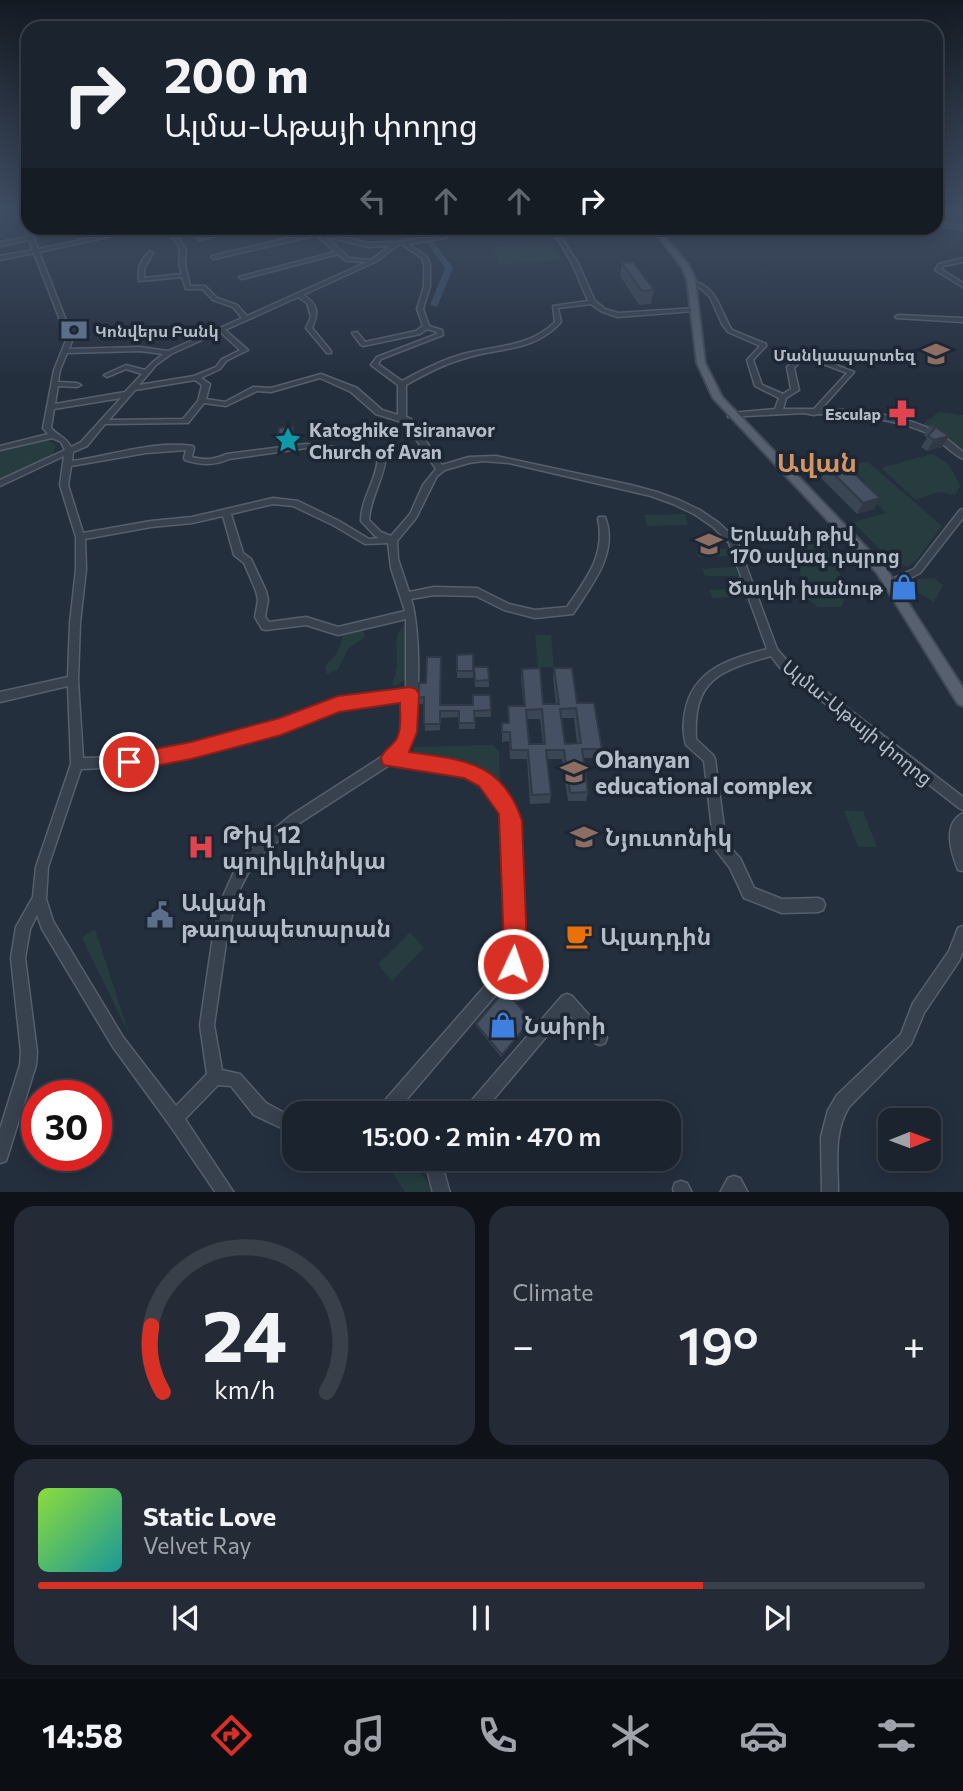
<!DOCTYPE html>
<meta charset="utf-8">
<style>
:root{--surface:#1b232e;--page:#242b36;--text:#f1f3f6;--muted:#a0a4aa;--line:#39404a;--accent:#d93025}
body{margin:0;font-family:Commissioner,"Noto Sans Armenian",sans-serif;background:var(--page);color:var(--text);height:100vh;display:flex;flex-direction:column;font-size:26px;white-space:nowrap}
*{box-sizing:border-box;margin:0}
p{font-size:23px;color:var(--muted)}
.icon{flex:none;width:38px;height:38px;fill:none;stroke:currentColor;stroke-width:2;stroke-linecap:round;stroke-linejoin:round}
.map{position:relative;height:1192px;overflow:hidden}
.drawer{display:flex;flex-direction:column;gap:14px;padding:14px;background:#0f1319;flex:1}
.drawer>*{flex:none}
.guide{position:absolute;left:21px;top:21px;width:922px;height:214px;border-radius:21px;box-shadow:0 4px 18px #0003,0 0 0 2px var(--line);background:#1b232e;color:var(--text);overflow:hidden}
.needle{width:46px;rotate:89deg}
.controls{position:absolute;left:878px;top:1108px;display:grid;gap:14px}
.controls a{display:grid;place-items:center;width:63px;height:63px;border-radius:14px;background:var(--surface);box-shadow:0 4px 18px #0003,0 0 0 2px var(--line);font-size:35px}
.speed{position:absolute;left:21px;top:1080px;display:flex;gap:14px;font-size:35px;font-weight:700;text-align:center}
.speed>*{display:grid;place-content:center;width:91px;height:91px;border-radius:50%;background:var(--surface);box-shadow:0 4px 18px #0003,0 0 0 2px var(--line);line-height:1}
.speed .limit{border:10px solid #d22;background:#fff;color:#111}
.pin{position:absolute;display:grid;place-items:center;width:60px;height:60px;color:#fff;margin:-30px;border:4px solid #fff;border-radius:50%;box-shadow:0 2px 7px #0007}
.me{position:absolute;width:77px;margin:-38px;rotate:3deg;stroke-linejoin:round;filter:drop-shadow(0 0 5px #0008)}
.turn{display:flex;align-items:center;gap:24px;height:147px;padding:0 28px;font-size:32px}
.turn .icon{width:91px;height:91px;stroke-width:2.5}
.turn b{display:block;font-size:49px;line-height:60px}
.lanes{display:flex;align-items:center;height:66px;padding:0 28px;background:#0003;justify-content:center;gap:35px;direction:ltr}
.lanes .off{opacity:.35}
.big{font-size:52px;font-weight:600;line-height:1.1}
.drawer .tile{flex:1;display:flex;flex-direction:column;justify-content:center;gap:10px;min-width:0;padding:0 24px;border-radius:21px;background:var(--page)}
.drawer .dial{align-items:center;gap:0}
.dial svg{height:182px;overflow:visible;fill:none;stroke:var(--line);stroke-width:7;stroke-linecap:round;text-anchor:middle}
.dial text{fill:var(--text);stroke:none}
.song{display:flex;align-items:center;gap:21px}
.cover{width:84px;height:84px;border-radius:10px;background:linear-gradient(135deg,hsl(90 70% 55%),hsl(180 70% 35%))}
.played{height:7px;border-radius:4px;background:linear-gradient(90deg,var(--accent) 75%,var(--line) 75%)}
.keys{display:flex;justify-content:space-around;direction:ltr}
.heat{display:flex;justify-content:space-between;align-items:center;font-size:38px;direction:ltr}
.drawer .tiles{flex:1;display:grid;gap:14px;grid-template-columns:1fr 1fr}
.tile:last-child{grid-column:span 2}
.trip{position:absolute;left:282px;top:1101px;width:399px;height:70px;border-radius:21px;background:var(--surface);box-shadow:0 4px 18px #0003,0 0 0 2px var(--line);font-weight:600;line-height:70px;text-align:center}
.dock{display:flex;height:112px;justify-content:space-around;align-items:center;background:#0b0e12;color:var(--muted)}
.dock .icon{width:49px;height:49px}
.dock .active{color:var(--accent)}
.dock b{font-size:32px;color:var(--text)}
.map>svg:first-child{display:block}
.green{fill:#263c3f}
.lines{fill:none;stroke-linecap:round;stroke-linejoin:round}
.river{fill:#394c67;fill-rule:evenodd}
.minor-casing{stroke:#565f6c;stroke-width:3}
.major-casing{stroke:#414a57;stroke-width:4}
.minor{fill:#38414e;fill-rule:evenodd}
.major{fill:#56606e;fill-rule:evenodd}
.wall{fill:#3b4654;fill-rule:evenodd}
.shaded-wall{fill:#303945}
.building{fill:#455162;stroke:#303945;stroke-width:2;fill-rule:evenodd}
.route{fill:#d93025;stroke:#8d1f18;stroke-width:2}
.labels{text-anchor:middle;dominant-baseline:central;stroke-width:7;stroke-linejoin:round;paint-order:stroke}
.far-poi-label{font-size:16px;font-weight:bold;fill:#b4bcc9;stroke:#1d2633;text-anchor:end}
.poi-label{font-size:19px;font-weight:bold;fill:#b4bcc9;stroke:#1d2633;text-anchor:start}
.street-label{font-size:19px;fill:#b4bcc9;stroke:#1d2633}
.near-poi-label{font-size:23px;font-weight:bold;fill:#b4bcc9;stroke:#1d2633;text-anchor:start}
.district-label{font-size:26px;font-weight:bold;fill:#d59563;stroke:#1d2633}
</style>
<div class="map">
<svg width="963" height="1193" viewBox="0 0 963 1193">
<rect width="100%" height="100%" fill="#242f3e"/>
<path class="green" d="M550,242L561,260L500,265L492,247Z
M939,412L963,415V452L920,426Z
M47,439L56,445L52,455L0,478V450Z
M931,454C947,459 954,471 960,486L955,495L938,492L916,500L881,468Z
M868,462L942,526L916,561L907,567L891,561L853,522L886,513L857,484L865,481L845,464Z
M685,514L688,525L647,526L644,515Z
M809,543C839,546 839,574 845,599L841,607H818L805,597L796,550L801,544Z
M702,549H729L751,610L744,597L712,598L710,590L742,588L737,576H705L702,569L734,567L729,556L698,557L697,553L703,552Z
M934,578L943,585L934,602L910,588L917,579Z
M406,624L405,680L395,686L392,685C394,678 397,670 397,662C397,648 393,633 406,624Z
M358,630L364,632L365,637L348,649L338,669L327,674L325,666L337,653L344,633Z
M535,635H551L554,667H538Z
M493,745L499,752L500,784H496C474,761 442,761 412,757L414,747Z
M844,811H863L877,847H858Z
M95,929L129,1034L82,938Z
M410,932L424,948L392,981L378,964Z
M385,1162C409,1164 423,1169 433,1192H405Z"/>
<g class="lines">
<path class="river" d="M379,228L427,233L453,268L437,307L430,305L445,268L425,240L422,237L382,230Z"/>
<g class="minor-casing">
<path id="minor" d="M19,211H24L28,222V228H30L38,249L141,228H149L39,252L73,338L69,349L140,347L168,351L242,318L233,307L213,300L202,289H186L182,277L139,281C137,270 141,259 150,251L153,253L144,269V278L182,274L179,264L180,249L167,228H171L186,249L185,264L190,286H205L217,298L237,305L247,316L367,262L346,261L338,254L242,279L239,277L335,252L317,235L214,259L211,257L212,256L318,231L368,243L396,242L444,235L447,233L448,228H452L453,234L445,238L408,244L426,256L430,264V286L423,309L429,326L442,330L443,335L381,359L378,364L402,381C422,370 442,360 463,354C497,345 528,348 555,322L553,306L588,301L572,263L551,228H555L578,263L595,301L605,309L618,313L696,308V310L694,311L617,317L601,311L591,304L558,308L561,322C534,352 501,347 466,358C444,364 425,374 406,385V417L411,419L442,465L469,457L496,456L631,485L657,492L679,500L700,510L719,523L736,539L777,649L789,663L963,797V810L959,808L781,669L771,656C719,671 693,679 696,739L713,755L715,759L726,843L740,858L754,888L782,899L818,898L823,900L825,905L823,910L818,912L782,913L744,898L730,868L716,850L714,846L704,761L686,745C683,735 683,722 685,712C693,669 730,659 767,649L729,543L713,527L694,514L673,504L651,496L509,463L483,461L469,463L445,470L437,476L416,518L397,541L398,559L409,592L434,587L477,588L509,604L535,610L567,607C586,579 606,555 598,519L599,517H605C619,552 592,585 573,614L535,618L504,610L476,596L434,595L411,599C421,629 423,730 402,754L467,765L490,776L506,794L517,821L523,947L518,969L395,1113H377L379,1107L507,961L509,947L505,821C500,807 494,794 482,784C464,770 415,767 391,764L298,824L261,855L247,875L237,895L227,936L214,1025L222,1070L240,1074L266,1103L294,1118V1134L254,1115L231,1086L218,1085L185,1119L234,1193H216L169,1124L113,1047L42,929L37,915L30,929L25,958L37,1052L36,1065L8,1155L6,1161L0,1163V1129L20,1065L21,1052L11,958L16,927L33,897L36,867L71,764L68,686L0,702V692L68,677L70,623L76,569V537L60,485L64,456L0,486V480L65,450L61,442L52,438L0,450V446L48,434L43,428L54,370L67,338L34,253L0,260V256L33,250L29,240L0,246V242L28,237ZM325,236L368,247L390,246L371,260L349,258ZM398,245H403L422,258L424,264V286L417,309L423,326L416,331L365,342L357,332L352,333L361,345L363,346L420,334L427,329L437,332V334L377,357L371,365L398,385V415L382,410L357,388L321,374L271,388L253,387L225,402L206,399L210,384L201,378L220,369L226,361L248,350L225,330L298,297L307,303L311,317L306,328L327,353H331V351L312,328C319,312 318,304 303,295L377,261ZM220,332L240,350L222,359L216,367L194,376L139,385L156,365L171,354ZM140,351L163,354L152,363L145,370L126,365L104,375L107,377L126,369L142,374L125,392L55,404L58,386L77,387L81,385L77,383L58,382L60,370L67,353ZM320,378L351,392L376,414L405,423L436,469L423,485L410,514L391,536L381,532L369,520C370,497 385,478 386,455L382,452L306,444L227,454C215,459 205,461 192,457L194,448L193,446C153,440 111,456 72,461L73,452L87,446L105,424L185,423H188L204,403L226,406L257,391L271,392ZM195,380L202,385L198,401L183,419L109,420L135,390ZM121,398L81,442L71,447C66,437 58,436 51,428L54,409ZM306,448L378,457C377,480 361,498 361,521L375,536L379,538L369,539L339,521L298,501L273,498L192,517L151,521L83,533L68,485L71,466L146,453L186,450L184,458L185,460C201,465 214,466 229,459ZM273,504L293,506L333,525L365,544L388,543L391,568L405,611L338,627L306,617L269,622L265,617L268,600L266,591L251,559L243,553L231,514ZM223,516L234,555L244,563L256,591L258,600L255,617L262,629L266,630L306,625L338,635L406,619V690L338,699L280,721L156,753L129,757L83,758L78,680L80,623L86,569L85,539L151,527L192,523ZM405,699C404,712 405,729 399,741C396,746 390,750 386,754L290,816L253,847L237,865L224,894L213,936L200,1025L207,1074L176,1106L123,1037L53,921L46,899L48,867L81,769L129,767L156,763L280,731L338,709Z
M936,222L963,226V230L936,225Z
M240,228H248L200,240L197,238Z
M963,258V262L943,266L941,269L963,283V287L935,270L939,264Z
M690,281C717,284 720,311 732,330L766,344V346L753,360L762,385L783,394L791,389L787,367L788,366L801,356L821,359L854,372L821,409C857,410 904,414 936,432C946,437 954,445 963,452V459C950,452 940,440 927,433C893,418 854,415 818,414L814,415L804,413L728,417V413H731L775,409L779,398L755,386L747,360L760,346L728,332L722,324L710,297L699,287L690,283ZM802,360L818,362L847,373L814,409H783L786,398L799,390L794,368Z
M898,315L963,318V322L896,318L895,317Z
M963,509V518L920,573L893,587H887L885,584L887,581L914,569L960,510Z
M963,813V871L958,870C951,852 942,824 963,813Z
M963,926V951L959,961L924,1013L911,1044L849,1107C833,1133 838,1163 838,1193H822L821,1137L828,1110L837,1095L901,1034L913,1003L949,951L958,928Z
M567,994L572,996L605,1033L607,1038L605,1043L600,1045L595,1043L567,1012L482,1113H464L466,1107L562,996Z
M424,1158H440L450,1193H433Z
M734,1176L740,1178L748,1193H720L728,1178Z
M681,1181L687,1183L692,1193H674L673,1189L675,1183Z"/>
</g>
<g class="major-casing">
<path id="major" d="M651,228H657L688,264L695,279L705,363L722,397L885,567L963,688V706L958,704L877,573L713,398L697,363L687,279L682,267Z"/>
</g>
<use href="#minor" class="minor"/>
<use href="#major" class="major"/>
</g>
<path class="wall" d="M622,263L654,290L651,304L639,305L620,276Z
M931,424L949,436L942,447L927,451L921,447L927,438L924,435Z
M827,467L874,509L857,514L821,478Z
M473,654V678H457V671Z
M441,663V705H473L490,695L491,717H475V729H459V717L440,718V730L425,731L424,704H419L418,698L426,683Z
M474,667H488L489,687H475Z
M554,668L577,703L602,749L599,758H583L588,792L586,801H568L562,759H547L551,794L550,803L530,804L527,759H510L509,741L502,742V723H508V706H524L521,679L522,669L543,704H556L553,678ZM562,718H574L577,743L565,744ZM527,719H540L543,744H529Z
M531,1020L530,1023L501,1057L476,1026V1024Z"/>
<path class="shaded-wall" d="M293,427L295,434L294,443L280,445L278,437Z
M949,436L942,447L927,451L934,440Z
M880,498L874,509L857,514L863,503Z
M531,1020L530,1023L501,1057L502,1055Z"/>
<path class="building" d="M633,262L654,290L642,291L622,263Z
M931,424L949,436L934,440L928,436L935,428Z
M293,427V436L278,437L279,428Z
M843,463L880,498L863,503L827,467Z
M473,654V671H457V655Z
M427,657H441L440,705H473V695H490L491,710L474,711L475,723H459V711H440V724H424V697L418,698L419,683H426Z
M474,667H488L489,680L475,681Z
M540,668L543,704H559L554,668H572L577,703H594L602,749H582L588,792L570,793L564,750H546L551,794L532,795L528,750H511L510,732H502V723H509L508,706H525L522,669ZM576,708L581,743L565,744L560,709ZM542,709L545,744H529L526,710Z
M505,990L531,1020L502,1055L476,1024Z"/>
<linearGradient id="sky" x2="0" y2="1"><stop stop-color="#141a22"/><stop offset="0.56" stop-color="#3f4d63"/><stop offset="1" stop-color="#3f4d63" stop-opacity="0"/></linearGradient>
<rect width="963" height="378" fill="url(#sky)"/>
<path class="route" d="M410,687L416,689L419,694L417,732L409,752C462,760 503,761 522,821L527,947L521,972L513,976L505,972L501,964L504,947L499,814L479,786L464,778L383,765L381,758C384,750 391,747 396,740C402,730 400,714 400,703L339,712L281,735L191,759L129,771L122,769L119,762L122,756L129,754L191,742L280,718L338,696Z"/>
<defs>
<g id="bank-bare" transform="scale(2.1)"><path d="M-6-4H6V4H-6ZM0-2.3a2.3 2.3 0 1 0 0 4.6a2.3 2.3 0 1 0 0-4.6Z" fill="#5c6f8a" stroke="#1d2633" stroke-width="2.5" paint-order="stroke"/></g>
<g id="school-bare" transform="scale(2.1)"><path d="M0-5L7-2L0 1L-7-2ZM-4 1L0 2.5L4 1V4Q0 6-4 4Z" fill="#8d6e63" stroke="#1d2633" stroke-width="2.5" paint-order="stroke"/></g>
<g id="pharmacy-bare" transform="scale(2.1)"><path d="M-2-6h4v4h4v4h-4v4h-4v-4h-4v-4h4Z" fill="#e0444e" stroke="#1d2633" stroke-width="2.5" paint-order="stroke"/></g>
<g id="sight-bare" transform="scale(2.1)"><path d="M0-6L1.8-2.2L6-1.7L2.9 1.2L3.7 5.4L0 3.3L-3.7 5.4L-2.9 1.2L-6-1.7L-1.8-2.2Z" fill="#0f9aa8" stroke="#1d2633" stroke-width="2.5" paint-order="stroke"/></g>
<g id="shop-bare" transform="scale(2.1)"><path d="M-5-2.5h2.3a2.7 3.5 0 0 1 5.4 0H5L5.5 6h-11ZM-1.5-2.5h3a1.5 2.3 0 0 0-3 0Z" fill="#3f7fe0" stroke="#1d2633" stroke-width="2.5" paint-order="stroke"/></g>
<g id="university-bare" transform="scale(2.1)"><path d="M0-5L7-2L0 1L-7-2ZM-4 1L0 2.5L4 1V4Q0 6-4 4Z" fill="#8d6e63" stroke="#1d2633" stroke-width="2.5" paint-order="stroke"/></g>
<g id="hospital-bare" transform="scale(2.1)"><path d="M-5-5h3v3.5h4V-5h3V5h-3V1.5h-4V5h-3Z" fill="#e0444e" stroke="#1d2633" stroke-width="2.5" paint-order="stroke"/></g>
<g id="civic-bare" transform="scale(2.1)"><path d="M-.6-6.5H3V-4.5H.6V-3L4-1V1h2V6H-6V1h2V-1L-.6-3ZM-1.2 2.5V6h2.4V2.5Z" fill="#5c6f8a" stroke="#1d2633" stroke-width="2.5" paint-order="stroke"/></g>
<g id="cafe-bare" transform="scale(2.1)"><path d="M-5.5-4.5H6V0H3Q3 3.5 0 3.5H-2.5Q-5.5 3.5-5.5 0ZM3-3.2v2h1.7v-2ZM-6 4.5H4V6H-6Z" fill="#e8710a" stroke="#1d2633" stroke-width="2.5" paint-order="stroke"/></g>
</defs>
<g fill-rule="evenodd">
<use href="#bank-bare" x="74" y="330"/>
<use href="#school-bare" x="936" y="354"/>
<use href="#pharmacy-bare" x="902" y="413"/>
<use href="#sight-bare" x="288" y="440"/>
<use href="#school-bare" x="709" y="544"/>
<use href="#shop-bare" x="904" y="587"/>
<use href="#university-bare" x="574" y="772"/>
<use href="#school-bare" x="584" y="837"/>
<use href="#hospital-bare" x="201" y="847"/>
<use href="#civic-bare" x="160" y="915"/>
<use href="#cafe-bare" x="579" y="936"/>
<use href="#shop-bare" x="503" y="1025"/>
</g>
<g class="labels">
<g class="far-poi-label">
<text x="95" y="330" text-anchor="start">Կոնվերս Բանկ</text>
<text x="915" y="354">Մանկապարտեզ</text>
<text x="881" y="413">Esculap</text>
</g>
<g class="poi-label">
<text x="309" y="429">Katoghike Tsiranavor<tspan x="309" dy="22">Church of Avan</tspan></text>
<text x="730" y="533">Երևանի թիվ<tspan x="730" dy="22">170 ավագ դպրոց</tspan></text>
<text x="883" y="587" text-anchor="end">Ծաղկի խանութ</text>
</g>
<g class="street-label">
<text transform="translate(858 722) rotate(39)">Ալմա-Աթայի փողոց</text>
</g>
<g class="near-poi-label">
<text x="595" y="759">Ohanyan<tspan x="595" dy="26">educational complex</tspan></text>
<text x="222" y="834">Թիվ 12<tspan x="222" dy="26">պոլիկլինիկա</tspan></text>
<text x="605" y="837">Նյուտոնիկ</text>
<text x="181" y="902">Ավանի<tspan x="181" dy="26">թաղապետարան</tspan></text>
<text x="600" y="936">Ալադդին</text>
<text x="524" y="1025">Նաիրի</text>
</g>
<g class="district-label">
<text x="817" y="461">Ավան</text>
</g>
</g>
</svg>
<div class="controls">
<a><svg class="needle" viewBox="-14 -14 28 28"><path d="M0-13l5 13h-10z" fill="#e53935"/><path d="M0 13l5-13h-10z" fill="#a0a4aa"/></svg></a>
</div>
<div class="speed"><div class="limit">30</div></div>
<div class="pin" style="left:129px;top:762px;background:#d93025"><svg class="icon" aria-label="arrive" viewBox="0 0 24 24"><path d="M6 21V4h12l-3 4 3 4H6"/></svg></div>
<svg class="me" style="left:513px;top:964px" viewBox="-20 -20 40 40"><circle r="17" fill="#d93025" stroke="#fff" stroke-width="3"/><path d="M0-11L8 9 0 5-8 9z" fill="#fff"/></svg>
<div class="trip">15:00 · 2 min · 470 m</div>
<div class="guide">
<div class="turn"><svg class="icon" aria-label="right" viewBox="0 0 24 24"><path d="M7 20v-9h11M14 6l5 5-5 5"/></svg><div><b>200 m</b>Ալմա-Աթայի փողոց</div></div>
<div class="lanes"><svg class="icon off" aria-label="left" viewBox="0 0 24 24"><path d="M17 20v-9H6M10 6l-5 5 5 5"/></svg><svg class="icon off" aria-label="ahead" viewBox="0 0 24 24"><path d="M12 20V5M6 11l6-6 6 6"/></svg><svg class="icon off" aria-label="ahead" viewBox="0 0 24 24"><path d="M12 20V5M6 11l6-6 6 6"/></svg><svg class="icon" aria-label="right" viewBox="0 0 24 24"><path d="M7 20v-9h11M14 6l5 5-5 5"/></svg></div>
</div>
</div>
<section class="drawer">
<div class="tiles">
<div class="tile dial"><svg viewBox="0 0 100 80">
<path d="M14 69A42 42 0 1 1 86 69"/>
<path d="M14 69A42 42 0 0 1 9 40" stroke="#d93025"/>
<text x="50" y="56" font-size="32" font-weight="700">24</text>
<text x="50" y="72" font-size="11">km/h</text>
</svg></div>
<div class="tile"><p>Climate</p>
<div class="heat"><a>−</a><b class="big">19°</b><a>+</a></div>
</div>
<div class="tile">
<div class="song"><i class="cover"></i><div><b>Static Love</b><p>Velvet Ray</p></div></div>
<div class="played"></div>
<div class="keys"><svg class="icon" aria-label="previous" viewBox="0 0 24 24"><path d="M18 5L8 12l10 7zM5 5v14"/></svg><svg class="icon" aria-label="pause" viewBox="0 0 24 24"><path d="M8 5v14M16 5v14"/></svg><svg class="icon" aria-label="next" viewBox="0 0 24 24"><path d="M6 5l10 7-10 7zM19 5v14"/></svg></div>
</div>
</div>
</section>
<nav class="dock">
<b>14:58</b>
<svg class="icon active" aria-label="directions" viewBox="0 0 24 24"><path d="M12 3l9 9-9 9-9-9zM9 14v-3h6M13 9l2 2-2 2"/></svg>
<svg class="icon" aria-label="music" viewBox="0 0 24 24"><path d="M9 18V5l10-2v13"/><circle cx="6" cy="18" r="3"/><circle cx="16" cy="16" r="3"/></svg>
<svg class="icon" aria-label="phone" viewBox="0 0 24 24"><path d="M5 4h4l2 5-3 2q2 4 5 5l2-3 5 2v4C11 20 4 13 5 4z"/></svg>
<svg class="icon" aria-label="climate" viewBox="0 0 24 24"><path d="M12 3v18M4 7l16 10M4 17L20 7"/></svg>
<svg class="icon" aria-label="car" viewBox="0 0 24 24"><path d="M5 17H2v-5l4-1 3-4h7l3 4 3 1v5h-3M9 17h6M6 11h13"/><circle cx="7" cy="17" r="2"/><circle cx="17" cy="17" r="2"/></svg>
<svg class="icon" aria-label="filters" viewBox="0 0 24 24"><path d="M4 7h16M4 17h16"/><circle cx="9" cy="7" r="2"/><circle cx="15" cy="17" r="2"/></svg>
</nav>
